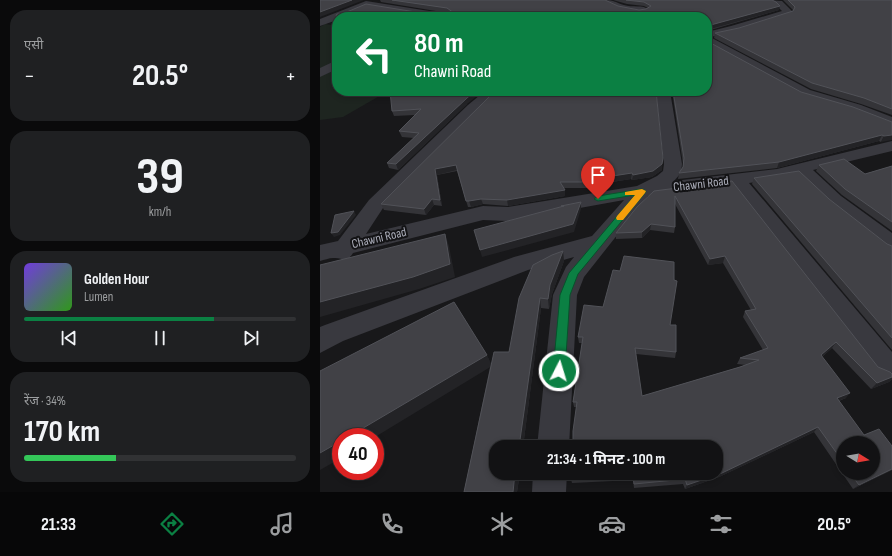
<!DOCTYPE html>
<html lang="hi">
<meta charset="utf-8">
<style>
:root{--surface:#121214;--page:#1f2022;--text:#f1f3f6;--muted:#9c9ea0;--line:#313234;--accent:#0b8043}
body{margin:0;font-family:"Sofia Sans Condensed","Noto Sans Devanagari",sans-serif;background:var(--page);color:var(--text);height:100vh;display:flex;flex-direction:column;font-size:15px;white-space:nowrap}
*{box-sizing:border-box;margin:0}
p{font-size:13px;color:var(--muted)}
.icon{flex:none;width:22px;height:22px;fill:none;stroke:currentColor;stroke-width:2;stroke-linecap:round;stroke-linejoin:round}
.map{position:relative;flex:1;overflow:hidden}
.sheet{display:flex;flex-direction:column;gap:10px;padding:10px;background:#0a0a0b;width:320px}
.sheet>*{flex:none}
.guide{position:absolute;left:12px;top:12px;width:380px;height:84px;border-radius:16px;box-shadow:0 2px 6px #0003,0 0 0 1px var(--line);background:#0b8043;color:#fff;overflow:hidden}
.needle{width:26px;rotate:101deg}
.tools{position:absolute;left:516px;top:436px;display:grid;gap:8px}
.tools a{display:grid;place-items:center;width:44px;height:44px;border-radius:50%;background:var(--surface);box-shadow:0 2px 6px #0003,0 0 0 1px var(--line);font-size:20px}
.speed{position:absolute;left:12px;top:428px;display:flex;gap:8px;font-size:20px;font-weight:700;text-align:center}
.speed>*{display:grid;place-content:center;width:52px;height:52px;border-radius:50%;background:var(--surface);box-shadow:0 2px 6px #0003,0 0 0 1px var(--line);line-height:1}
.speed .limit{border:6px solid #d22;background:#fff;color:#111}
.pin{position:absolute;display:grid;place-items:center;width:34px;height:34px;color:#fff;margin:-41px -17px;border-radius:50% 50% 50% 0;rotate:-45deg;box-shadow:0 0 4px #0007}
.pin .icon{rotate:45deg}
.me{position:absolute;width:44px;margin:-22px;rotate:5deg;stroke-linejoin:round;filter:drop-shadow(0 0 3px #0008)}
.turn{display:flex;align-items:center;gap:14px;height:84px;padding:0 16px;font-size:18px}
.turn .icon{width:52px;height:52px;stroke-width:2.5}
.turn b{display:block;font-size:28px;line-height:34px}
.big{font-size:30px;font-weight:700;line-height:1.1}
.sheet .widget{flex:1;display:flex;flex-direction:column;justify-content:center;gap:6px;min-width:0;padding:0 14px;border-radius:16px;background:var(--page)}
.sheet .dial{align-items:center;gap:0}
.dial b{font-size:52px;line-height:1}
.song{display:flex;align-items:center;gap:12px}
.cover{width:48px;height:48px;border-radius:6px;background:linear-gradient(135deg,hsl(260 70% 55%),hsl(110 70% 35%))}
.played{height:4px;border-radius:2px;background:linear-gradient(90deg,var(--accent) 70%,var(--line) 70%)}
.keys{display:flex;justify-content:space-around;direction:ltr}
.heat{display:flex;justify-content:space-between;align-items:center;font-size:22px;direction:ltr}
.charge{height:6px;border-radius:3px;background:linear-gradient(90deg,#34c759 34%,var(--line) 0)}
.trip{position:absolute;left:169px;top:440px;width:234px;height:40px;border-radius:16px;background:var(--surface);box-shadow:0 2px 6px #0003,0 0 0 1px var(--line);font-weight:700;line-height:40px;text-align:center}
.dock{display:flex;height:64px;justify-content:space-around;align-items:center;background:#070708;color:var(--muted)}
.dock .icon{width:28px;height:28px}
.dock .on{color:var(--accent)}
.dock b{font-size:18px;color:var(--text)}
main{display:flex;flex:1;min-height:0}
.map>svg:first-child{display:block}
.green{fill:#1e2520}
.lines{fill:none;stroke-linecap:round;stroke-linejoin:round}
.minor{fill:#39393f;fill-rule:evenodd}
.wall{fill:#343438;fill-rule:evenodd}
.shaded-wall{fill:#232326}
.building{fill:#414146;stroke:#515258}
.route{fill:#0b8043;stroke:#07532c}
.slow{fill:#f59e0b}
.labels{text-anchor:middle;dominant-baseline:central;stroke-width:4;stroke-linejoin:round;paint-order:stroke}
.street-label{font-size:13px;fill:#abadb9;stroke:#131315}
</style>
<main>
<section class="sheet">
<div class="widget"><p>एसी</p>
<div class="heat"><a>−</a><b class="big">20.5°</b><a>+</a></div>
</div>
<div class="widget dial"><b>39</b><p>km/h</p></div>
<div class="widget">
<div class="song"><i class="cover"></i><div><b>Golden Hour</b><p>Lumen</p></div></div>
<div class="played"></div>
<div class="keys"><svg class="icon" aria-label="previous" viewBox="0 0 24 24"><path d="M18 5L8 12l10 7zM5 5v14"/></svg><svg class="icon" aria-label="pause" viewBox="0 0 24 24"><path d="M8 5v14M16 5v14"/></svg><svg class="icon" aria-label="next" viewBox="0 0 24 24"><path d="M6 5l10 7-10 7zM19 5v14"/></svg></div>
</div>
<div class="widget"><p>रेंज · 34%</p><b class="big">170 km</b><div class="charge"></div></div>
</section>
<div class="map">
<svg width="572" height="492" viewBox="0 0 572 492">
<rect width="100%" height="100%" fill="#18181a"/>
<path class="green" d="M5,24L17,26V91H68L23,117L0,120V27Z"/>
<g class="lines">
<path class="minor" d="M282,0C295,0 294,2 304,5C312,8 323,4 329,10C320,18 290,8 282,0Z
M446,0L462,1L473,12L471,14L418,31L390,37L490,90L541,105L572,117V127L531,111L480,96L387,45V32L411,26L462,11L456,5Z
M46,1L128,14L133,17H110L47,7L23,17H17V20L0,26V19Z
M17,60V69L0,77V68Z
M165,91H180L63,208L46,234L163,206L188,207L317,186L337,176L343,171L344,164L336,91H350L362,164L361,173L354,181L457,169L572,141V151L493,170L521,196L572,233V252L564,249L507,204L477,175L457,179L429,183L572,352V373L564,376L554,372L411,185L328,196L264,277L257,295L249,447H217L233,295L246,267L254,257L208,270L23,341L0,353V327L5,325L194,257L272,236L304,200L188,221L163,220L33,253C26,264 23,257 13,258C9,258 4,260 0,261V245L18,241L49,200L148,105Z
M213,473H247L246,492H212Z"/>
</g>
<path class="wall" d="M60,0H285L298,6L319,10L326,9L328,8L324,6L307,4L293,0H452L459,10L387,31V17H124V14H131L128,13L61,2Z
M463,0H572V115L541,104L491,89L394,38L395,33L419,28L473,11V10Z
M175,91L342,170L332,177L312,180L311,179L273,185L269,184L268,188H243L245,190V196L188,206L163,204L151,207H148L137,171L117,175L122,206L114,205L106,215L64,210L61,204Z
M352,91L481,92L572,122L561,142L559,141L457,168L358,179L359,173L363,168V164Z
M147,104L78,170L69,168L67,163L94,138L82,137L79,131L95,115L74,116L72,111Z
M499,165L545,174L572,166V231L522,195L496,171Z
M434,178L509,199L567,244L572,246V350L432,184Z
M412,181L558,367L572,374V379L569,382L551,389L512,348L502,357L526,398L519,401L544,435L572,446V470L533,489L494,432L399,477L365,489L363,484L314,488L313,480L252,483L251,479L257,407H254L253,402L262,343H259L258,337L350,325L356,352L355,358L316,354L322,396L426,365L417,364L420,358L443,350L423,317L425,311L431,310L403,263L388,265L355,204V227L354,233L330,230L322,238L296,239V233L317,207ZM523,443L553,473H523Z
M243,251L244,261L232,294L229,309L221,308L203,447H176L200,473L197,492H144L170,367L167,355L171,365L189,352Z"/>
<path class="shaded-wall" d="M32,0H44L0,17V12Z
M460,6L459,10L387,30V26Z
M123,14V17H117Z
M155,91H163L147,104L78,170L76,164L146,99Z
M562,135L559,141L457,168L459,162Z
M572,135V140L561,142L564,136Z
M343,158L342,170L332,177L312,180L313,175Z
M136,165L137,170L117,175L122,206L120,200L115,169Z
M312,173L311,179L273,185V179Z
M269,178V184L268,188V182Z
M245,190V196L188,206L187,200Z
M112,199L114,205L106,215L104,209Z
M161,199L163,204L151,207L149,201Z
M261,202V209L254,232L162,257L160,250Z
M34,211L36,215L20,235L14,237L11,233Z
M331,224L330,230L322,238V232Z
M125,234L129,246L135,277L99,289L0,317V302Z
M243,251L244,261L232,294L229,309L228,299L230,285Z
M405,256L403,263L388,265L390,259Z
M220,298L221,308L203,447H199Z
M516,342L512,348L497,361L501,355Z
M167,355L172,366L55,437H28Z
M572,377V379L569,382L551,389L557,383Z
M530,393L526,398L512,403L517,398Z
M498,427L494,432L399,477L365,489L367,485Z
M21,441V458L0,470V453Z
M572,469V470L533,489L539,485Z
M195,473H200L197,492H193Z"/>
<path class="building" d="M0,0H32L0,12Z
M72,0H285L298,6L319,10L326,9L331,6L324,2L306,0H452L456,2L460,6L387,26V31V17H140L124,14H132L134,13L127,8Z
M468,0H572V109L544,98L492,83L395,33L419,28L473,11L475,7Z
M46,4L108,14H123L117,17H22L16,16L17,14H22Z
M387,41L481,92L533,107L572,122V135L564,136L562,135L459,162L359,173L363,167L364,158L353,91H387Z
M70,91H155L146,99L76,164L67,163L99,133L79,131L101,109L72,111Z
M175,91H336L343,158L342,164L333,171L313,175L312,173L273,179L269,178L268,182H240L245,190L187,200L161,199L149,201H146L136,165L115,169L120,200L112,199L104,209L61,204Z
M524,159L545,174L572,166V222L525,189L499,165Z
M479,171L509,199L567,244L572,246V338L434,178Z
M412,181L558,367L570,372L572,374V377L557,383L516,342L501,355L530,393L517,398L544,435L559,429L572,446V469L539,485L530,473H553V443H523V462L498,427L402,473L367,485L365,479L314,484L313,476L251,479L252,473H396V447H253V431L257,402H253L263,337H258L264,305L283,307L293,270L300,271L304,256L354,262V280L357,281L350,325H356V352L315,348L322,396L420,367L439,360L420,358L448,348L425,311L436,309L405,256L390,259L355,196V227L331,224L322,232L296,233L317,207L334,191Z
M261,202L253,224L160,250L154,230L244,206H241Z
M34,211L18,232L11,233L15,215Z
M125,234L130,264L93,277L0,302V265Z
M243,251L230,285L228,299L220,298L199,447H176V473H195L193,492H144L174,352H189L199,298L213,265L232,255Z
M134,302L167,355L28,437H21V441L0,453V371Z"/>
<path class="route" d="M322,189L326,191L325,193L258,274L250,295L245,371L243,375L239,377L235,375L233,371L240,295L249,273L315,195L278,201L274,199L278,196Z"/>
<path class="slow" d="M322,189L326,191L325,193L303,220H297L296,218L297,216L315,195H305V192Z"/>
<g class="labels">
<g class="street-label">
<text transform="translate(381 184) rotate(-7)">Chawni Road</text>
<text transform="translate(59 238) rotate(-13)">Chawni Road</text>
</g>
</g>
</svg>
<div class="tools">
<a><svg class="needle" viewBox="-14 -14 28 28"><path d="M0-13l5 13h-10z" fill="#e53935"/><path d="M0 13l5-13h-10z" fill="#9c9ea0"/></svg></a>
</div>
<div class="speed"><div class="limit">40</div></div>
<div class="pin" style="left:278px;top:199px;background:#d93025"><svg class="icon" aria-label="arrive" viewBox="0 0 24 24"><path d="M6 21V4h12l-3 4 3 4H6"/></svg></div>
<svg class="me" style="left:239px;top:371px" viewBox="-20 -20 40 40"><circle r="17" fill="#0b8043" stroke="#fff" stroke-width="3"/><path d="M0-11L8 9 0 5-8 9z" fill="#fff"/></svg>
<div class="trip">21:34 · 1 मिनट · 100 m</div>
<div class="guide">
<div class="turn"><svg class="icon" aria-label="left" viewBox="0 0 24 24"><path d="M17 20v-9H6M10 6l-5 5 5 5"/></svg><div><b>80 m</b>Chawni Road</div></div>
</div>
</div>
</main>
<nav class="dock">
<b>21:33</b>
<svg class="icon on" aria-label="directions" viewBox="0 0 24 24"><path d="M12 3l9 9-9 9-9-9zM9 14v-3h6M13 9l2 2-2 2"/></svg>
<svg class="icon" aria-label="music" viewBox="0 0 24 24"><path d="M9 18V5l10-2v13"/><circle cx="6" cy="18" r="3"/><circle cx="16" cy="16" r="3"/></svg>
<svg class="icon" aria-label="phone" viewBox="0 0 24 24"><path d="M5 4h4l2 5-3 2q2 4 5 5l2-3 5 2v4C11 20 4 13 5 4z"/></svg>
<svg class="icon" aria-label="climate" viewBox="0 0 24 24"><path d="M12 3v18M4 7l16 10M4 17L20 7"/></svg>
<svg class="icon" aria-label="car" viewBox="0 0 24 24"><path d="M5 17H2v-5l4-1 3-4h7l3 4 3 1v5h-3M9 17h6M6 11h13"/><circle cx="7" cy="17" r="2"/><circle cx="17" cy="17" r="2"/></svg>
<svg class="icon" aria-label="filters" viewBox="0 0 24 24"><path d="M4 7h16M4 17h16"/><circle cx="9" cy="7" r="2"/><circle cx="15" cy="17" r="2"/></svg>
<b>20.5°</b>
</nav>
